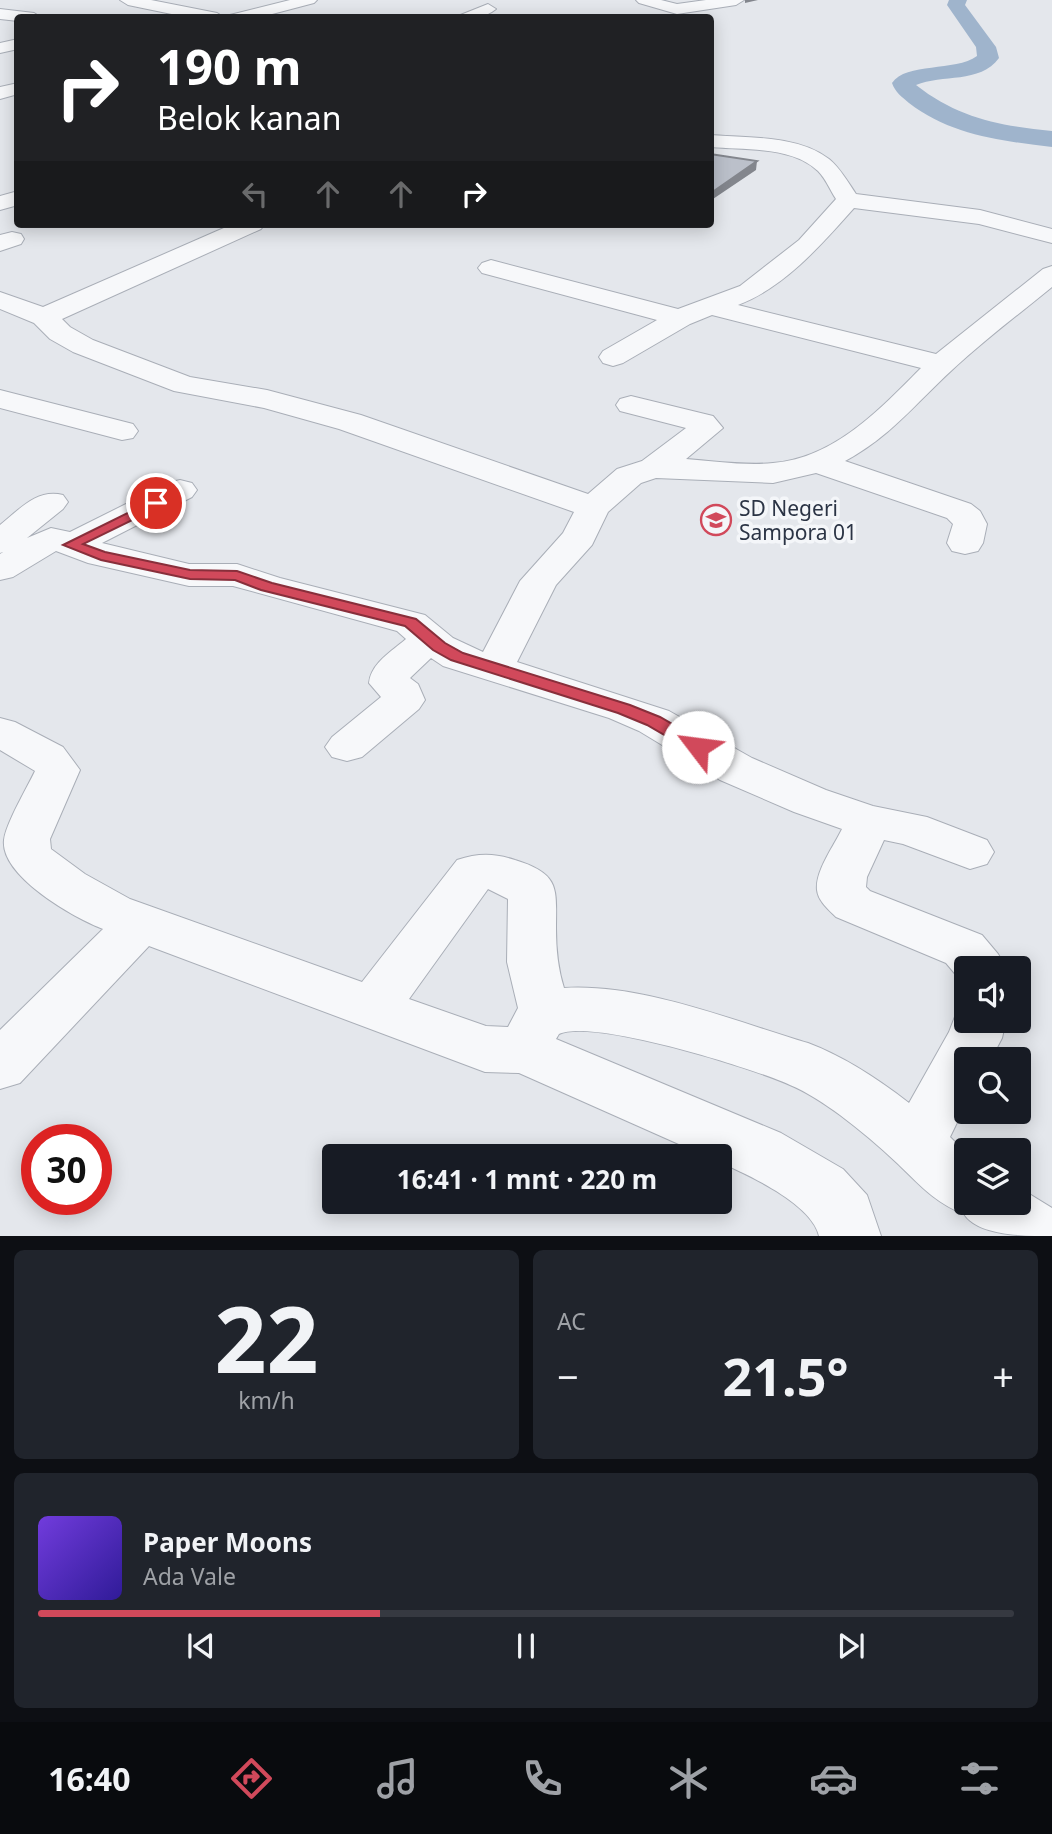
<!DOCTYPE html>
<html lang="id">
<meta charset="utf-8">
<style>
:root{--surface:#171b24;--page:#20242c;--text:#f1f3f6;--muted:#9ea1a6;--line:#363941;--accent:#d1495b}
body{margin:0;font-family:"Noto Sans",sans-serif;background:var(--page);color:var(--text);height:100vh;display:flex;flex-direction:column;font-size:26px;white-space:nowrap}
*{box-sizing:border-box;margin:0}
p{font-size:23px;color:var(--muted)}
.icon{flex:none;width:38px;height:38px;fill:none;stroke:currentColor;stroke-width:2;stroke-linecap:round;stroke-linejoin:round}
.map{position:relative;height:1236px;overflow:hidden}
.panel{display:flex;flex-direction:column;gap:14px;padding:14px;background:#0d0f14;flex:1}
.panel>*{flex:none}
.guide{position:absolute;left:14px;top:14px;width:700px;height:214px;border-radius:7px;box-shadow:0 4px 18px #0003;background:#202124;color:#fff;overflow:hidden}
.fabs{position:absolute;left:954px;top:956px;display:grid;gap:14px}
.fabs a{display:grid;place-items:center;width:77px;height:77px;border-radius:7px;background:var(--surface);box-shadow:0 4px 18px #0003;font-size:35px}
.speed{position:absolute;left:21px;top:1124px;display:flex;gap:14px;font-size:35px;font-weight:700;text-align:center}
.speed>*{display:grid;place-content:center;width:91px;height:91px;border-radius:50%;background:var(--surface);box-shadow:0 4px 18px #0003;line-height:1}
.speed .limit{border:10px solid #d22;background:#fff;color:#111}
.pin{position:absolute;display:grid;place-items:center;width:60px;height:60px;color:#fff;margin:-30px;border:4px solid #fff;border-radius:50%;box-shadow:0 2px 7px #0007}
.me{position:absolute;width:77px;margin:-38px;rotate:300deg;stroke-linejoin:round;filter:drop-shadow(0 0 5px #0008)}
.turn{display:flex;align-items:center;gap:24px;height:147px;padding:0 28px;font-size:32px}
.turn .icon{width:91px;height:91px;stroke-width:2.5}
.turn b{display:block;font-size:49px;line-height:60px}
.lanes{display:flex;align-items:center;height:66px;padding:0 28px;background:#0003;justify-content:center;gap:35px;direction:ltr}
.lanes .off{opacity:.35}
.big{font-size:52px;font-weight:700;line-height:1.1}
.panel .widget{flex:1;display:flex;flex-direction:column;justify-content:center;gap:10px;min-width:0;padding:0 24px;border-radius:10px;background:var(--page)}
.panel .dial{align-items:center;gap:0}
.dial b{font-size:91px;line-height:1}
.song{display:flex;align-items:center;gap:21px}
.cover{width:84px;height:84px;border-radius:10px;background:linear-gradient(135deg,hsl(260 70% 55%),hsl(250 70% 35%))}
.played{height:7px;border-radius:4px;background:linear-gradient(90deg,var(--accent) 35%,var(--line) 35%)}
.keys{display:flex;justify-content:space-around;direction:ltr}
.heat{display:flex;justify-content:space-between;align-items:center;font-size:38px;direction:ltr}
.panel .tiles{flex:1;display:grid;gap:14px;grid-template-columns:1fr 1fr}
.widget:last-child{grid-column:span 2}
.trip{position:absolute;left:322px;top:1144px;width:410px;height:70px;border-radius:7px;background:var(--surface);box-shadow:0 4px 18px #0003;font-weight:700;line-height:70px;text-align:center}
.tab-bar{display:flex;height:112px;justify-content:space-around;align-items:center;background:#090b0e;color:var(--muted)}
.tab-bar .icon{width:49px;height:49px}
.tab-bar .on{color:var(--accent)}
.tab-bar b{font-size:32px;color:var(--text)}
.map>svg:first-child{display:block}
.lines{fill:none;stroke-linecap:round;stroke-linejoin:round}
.river{fill:#9fb4cc;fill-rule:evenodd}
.minor-casing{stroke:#a9aeb7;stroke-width:2}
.minor{fill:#f7f8fa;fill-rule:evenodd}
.shaded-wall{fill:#83868d}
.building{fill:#bbc0ca;stroke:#83868d;stroke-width:2}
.route{fill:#d1495b;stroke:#882f3b;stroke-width:2}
.labels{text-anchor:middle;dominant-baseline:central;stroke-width:7;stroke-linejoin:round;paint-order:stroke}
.poi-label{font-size:21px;fill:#2b3445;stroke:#f4f6f9;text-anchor:start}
</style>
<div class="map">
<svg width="1052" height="1236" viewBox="0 0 1052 1236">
<rect width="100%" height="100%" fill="#e4e7ec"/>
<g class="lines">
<path class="river" d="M949,0H967L965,5L996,47L999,58C980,84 942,74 916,85C958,118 1000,126 1052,131V147C1002,141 950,135 909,103C902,97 895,92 892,83C906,62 955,72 977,56L976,47L947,5Z"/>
<g class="minor-casing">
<path id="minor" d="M120,0H151L217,13L225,18H191L128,5Z
M290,0H317L314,3L257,18H228L230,15Z
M636,0H661L677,4L706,0H744L736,5L677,14L639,3Z
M488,4L496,9C484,19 468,18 453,18Z
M0,9L34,13L42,18H18V21L0,19Z
M18,39V49L0,53V43Z
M18,83V94L0,99V87Z
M710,135C748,138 798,135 829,159C840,168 848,182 856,194L980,210L1052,229V243L979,224L854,208C821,245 785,287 738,305L936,354L1043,269L1052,266V287C1019,314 983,341 952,370C915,404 890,437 845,461L971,504L980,511L987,524L983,543L978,551L965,554L952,551L947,543L953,524L947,518L816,473L773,483L656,478L641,483L608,512L592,545L556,585L517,662L669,711L752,758L826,790L873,806L927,817L987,840L994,852L987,864L970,869L903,844L884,840L867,877L866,887L870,891L982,935L998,954L1006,968H966V984L962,982L946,963L836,917C829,910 818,901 817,890C815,871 834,846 842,829L794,812L720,780L639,731L609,718L443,666L431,658L410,678L418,684L425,700L419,709L362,757L347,761L332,757L325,747L332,737L381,697L369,683C371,663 392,651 406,639L397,631L233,586H189L88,563L56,551L13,577L0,580V554L3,552L0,553V525C19,510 37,488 63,495L68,502L63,509L27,538L51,528L70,532L168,483L180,480L192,483L197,490L192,497L102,543L189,564H237L280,578L425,615L453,638L483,652L520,581L563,533L574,512L339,429L264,408L174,391L73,352L50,339L34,323L0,309V292L43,307L233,224H265L261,229L62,319L70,327L93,340L190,377L267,390L361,415L588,494L617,469L642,461L686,428L620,411L616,405L620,399L631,396L713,416L723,428L686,459C714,461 745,466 773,463C835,458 880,409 921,368L712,315L690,324L623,363L613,366L603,363L599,357L603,351L657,320L482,273L478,268L482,263L491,260L678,309L740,286L799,240L836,199C830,190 826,179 818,171C792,146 744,150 710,147Z
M18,191V205L0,210V196Z
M12,232L21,234L24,239L21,244L0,251V235Z
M0,390L133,424L138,431L133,438L122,440L0,408Z
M0,718L15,722L63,747L80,770L50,839L51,849L85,874L130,899L362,982L457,860C478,853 494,853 515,860C561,874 556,889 556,929C556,949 558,969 564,988C641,983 734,1021 808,1043C845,1057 878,1079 909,1103L949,1032L960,1004L966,1002V1020H1006L1002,1038L991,1059H966V1104L950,1137L966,1153V1202H1018V1187L1052,1208V1236C1024,1236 978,1236 964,1214C935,1203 919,1184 897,1163C879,1146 860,1130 840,1115C825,1104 807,1092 790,1085C753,1068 592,1018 559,1034L556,1039L781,1133L843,1169L867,1195L881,1236H819C812,1204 747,1174 719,1162V1157H708L519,1073L485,1072L149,946L20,1083L0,1089V1030L103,929C74,918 0,876 4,840C6,823 27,788 35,771L0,750ZM488,889L508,899L507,962L518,1008L508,1027L486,1026L409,999Z"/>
</g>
<use href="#minor" class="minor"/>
</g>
<path class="shaded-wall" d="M745,0H758L745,3Z
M757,161L756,170L710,201L711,193Z"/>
<path class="building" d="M710,154L757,161L711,193Z"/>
<path class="route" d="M156,499L161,500V506L83,544L105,552L190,570L237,571L272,583L416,619L445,643L463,653L630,705L660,717L705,743L707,747L698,753L692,751L647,725L618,713L451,660L433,650L405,626L261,590L235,580L190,579L101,560L63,545Z"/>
<defs>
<g id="school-ring" transform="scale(1.575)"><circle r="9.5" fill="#f4f6f9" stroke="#d1495b" stroke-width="1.5"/><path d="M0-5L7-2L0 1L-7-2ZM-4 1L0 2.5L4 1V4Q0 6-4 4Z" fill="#d1495b"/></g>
</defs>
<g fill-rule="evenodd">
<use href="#school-ring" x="716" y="520"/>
</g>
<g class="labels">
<g class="poi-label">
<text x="739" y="508">SD Negeri<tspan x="739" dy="24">Sampora 01</tspan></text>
</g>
</g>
</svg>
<div class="fabs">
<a><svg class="icon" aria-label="sound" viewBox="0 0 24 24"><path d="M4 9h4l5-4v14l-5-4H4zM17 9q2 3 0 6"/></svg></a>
<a><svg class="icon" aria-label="search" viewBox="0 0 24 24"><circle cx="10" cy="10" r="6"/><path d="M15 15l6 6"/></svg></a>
<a><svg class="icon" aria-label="layers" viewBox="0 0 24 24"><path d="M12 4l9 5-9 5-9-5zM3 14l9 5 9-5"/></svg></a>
</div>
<div class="speed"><div class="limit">30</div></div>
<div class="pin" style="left:156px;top:503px;background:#d93025"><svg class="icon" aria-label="arrive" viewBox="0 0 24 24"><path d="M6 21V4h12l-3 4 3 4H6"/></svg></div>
<svg class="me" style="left:698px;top:747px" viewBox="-20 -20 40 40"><circle r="19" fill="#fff"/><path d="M0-13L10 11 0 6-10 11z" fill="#d1495b"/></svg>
<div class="trip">16:41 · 1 mnt · 220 m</div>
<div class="guide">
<div class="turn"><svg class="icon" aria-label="right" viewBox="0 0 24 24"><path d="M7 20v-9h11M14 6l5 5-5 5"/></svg><div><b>190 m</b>Belok kanan</div></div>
<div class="lanes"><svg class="icon off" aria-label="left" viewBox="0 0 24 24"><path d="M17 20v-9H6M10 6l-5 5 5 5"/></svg><svg class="icon off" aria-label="ahead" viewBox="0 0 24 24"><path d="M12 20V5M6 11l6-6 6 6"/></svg><svg class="icon off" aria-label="ahead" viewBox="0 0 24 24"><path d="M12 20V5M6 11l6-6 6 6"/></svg><svg class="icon" aria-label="right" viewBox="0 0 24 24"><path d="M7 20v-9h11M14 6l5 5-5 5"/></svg></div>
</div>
</div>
<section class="panel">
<div class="tiles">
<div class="widget dial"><b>22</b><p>km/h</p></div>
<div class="widget"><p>AC</p>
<div class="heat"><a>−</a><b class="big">21.5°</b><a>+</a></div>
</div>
<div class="widget">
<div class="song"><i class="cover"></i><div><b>Paper Moons</b><p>Ada Vale</p></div></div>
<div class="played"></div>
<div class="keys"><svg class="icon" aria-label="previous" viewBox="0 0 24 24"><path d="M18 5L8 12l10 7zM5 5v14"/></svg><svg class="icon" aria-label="pause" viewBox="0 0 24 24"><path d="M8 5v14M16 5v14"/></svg><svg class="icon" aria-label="next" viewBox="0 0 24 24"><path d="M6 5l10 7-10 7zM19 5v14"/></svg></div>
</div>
</div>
</section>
<nav class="tab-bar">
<b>16:40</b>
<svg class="icon on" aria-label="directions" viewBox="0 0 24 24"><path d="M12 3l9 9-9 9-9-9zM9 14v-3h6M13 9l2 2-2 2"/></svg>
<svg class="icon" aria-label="music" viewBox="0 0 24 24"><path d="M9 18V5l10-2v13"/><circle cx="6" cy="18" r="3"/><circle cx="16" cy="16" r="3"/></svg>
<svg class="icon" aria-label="phone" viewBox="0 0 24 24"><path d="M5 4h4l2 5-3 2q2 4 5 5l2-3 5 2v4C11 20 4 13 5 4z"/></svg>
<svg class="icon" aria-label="climate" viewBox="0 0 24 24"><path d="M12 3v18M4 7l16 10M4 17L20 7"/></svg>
<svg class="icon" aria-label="car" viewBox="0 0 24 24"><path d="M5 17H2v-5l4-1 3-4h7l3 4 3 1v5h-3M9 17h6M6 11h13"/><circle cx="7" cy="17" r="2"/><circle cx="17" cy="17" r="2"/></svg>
<svg class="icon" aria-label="filters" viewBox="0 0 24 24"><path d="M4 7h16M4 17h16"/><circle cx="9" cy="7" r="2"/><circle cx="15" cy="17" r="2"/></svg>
</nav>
